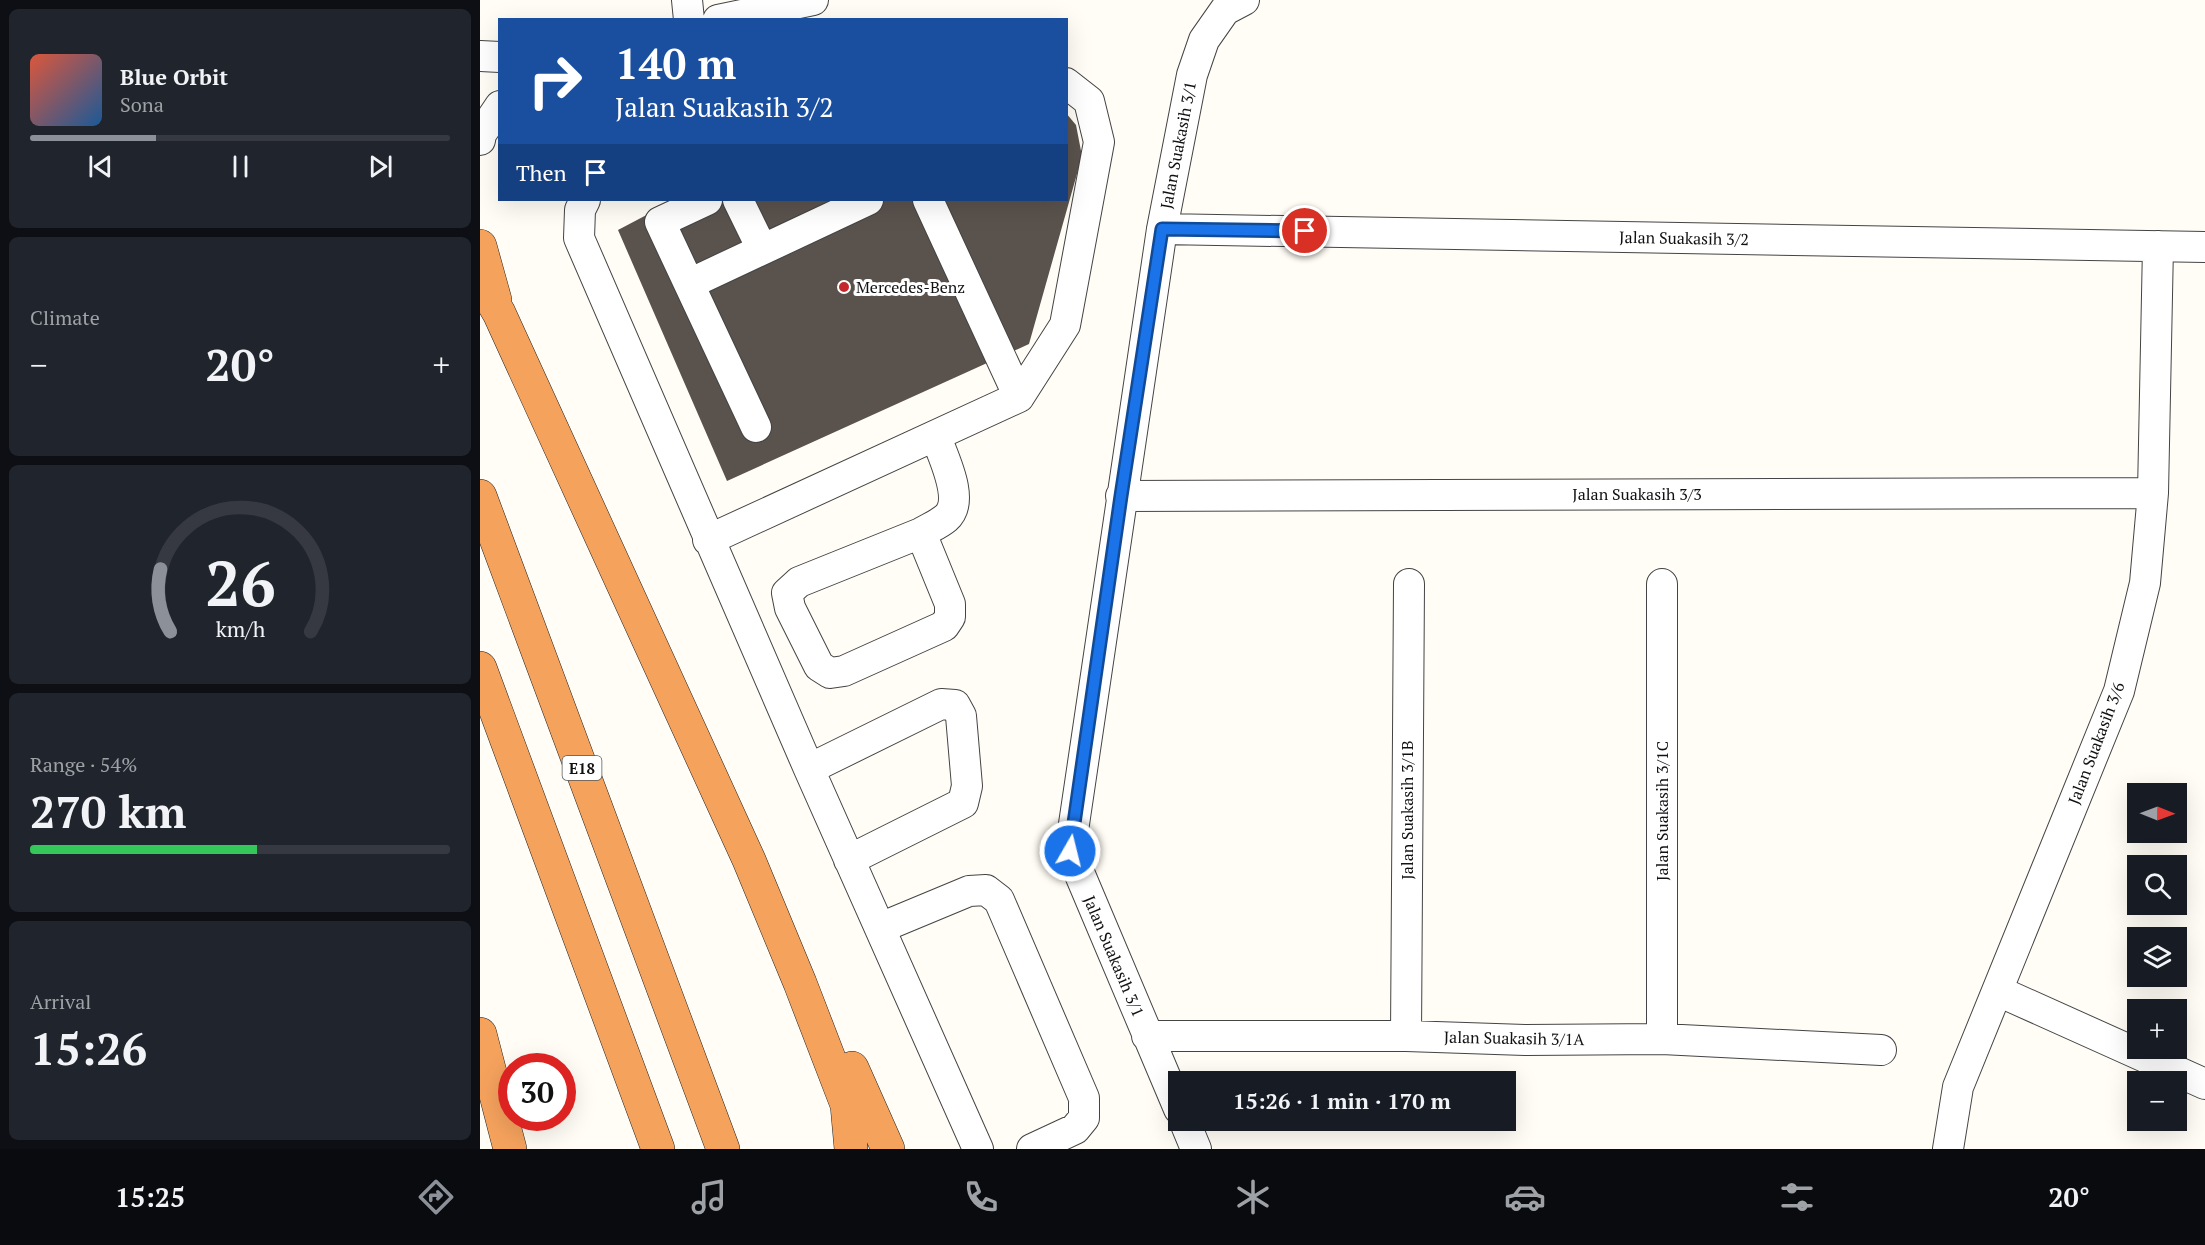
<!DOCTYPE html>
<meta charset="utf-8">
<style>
:root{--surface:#171b24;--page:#20242c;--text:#f1f3f6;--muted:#9ea1a6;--line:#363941;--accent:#8c9099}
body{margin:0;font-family:"PT Serif",serif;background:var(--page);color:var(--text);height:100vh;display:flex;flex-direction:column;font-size:22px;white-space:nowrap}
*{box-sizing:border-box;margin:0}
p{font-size:20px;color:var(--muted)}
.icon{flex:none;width:33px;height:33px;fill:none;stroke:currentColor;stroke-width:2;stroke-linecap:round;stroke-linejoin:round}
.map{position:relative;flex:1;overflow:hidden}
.panel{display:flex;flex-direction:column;gap:9px;padding:9px;background:#0d0f14;width:480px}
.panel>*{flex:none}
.banner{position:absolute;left:18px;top:18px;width:570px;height:183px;border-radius:0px;box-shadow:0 6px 24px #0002;background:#1a4fa0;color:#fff;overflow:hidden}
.needle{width:39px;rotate:91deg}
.controls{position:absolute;left:1647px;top:783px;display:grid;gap:12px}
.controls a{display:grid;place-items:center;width:60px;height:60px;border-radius:0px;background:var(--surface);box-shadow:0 6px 24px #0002;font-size:30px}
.speed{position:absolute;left:18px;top:1053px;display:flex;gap:12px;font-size:30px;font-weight:700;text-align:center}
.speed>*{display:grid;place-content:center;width:78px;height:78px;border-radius:50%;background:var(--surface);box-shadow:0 6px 24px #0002;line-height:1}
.speed .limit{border:9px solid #d22;background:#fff;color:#111}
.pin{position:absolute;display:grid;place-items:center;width:51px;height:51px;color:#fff;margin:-26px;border:3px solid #fff;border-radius:50%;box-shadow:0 2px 6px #0007}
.me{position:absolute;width:66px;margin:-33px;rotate:8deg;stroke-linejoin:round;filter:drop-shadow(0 0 4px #0008)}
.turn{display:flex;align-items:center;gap:21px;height:126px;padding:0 18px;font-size:27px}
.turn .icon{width:78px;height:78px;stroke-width:2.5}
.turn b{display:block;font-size:42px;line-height:51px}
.then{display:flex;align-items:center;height:57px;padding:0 18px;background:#0003;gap:12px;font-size:22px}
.big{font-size:45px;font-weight:700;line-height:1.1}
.panel .tile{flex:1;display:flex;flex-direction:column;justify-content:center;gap:9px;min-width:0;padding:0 21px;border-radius:9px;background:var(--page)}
.panel .dial{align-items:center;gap:0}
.dial svg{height:156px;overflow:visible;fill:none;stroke:var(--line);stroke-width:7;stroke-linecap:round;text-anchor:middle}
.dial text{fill:var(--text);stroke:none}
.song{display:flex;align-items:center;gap:18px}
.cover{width:72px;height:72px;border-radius:9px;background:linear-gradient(135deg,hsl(10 70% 55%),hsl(210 70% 35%))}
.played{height:6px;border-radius:3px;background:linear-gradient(90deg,var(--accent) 30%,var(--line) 30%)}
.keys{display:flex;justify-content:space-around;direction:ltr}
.heat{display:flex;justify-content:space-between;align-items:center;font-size:33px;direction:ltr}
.charge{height:9px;border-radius:4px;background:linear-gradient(90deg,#34c759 54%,var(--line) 0)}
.trip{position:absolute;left:688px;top:1071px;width:348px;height:60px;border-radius:0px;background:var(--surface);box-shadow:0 6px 24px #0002;font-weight:700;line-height:60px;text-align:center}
.tab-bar{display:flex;height:96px;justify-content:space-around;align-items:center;background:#090b0e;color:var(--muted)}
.tab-bar .icon{width:42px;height:42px}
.tab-bar .selected{color:var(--accent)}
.tab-bar b{font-size:27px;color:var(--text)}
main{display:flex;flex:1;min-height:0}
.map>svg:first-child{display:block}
.building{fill:#5a524d}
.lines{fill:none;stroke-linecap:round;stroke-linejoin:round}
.minor-casing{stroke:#444;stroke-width:32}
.highway-casing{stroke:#222;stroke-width:34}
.minor{stroke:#fff;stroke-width:30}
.highway{stroke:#f5a25d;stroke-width:33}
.route-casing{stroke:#114b97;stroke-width:15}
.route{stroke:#1a73e8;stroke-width:10}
.poi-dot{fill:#c4262e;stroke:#fff;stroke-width:2}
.labels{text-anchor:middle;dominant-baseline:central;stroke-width:6;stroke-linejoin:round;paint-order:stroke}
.shield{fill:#fff;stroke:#585858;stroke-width:1.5}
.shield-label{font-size:15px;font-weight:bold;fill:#111}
.street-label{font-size:16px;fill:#111;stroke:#fff}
.poi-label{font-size:16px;fill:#111;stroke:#fff;text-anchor:start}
</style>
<main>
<section class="panel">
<div class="tile">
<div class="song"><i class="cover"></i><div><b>Blue Orbit</b><p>Sona</p></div></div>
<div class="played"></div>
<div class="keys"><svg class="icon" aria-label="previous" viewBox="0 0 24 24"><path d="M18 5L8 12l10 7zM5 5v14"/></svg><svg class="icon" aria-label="pause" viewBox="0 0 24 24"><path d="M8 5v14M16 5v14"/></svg><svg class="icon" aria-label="next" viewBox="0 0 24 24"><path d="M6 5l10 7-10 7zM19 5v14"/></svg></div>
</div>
<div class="tile"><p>Climate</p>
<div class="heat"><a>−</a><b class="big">20°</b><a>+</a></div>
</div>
<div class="tile dial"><svg viewBox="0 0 100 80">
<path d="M14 69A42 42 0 1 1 86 69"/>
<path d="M14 69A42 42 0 0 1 9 37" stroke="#8c9099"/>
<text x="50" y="56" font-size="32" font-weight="700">26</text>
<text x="50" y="72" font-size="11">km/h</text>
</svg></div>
<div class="tile"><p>Range · 54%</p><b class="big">270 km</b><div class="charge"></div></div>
<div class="tile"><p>Arrival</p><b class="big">15:26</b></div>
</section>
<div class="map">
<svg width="1725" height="1149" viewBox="0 0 1725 1149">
<rect width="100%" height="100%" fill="#fffdf5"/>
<path class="building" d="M586,113L596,125L602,156L549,344L247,481L138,230L195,200H586Z"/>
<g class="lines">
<g class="minor-casing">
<path id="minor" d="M207,0L209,20
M238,20L333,0
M0,56L20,57
M0,140L1,134L20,106
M105,200L100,210L99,238L329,769L498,1149
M258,200L282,249
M448,200L539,397
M682,229L1725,247
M209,284L180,222L227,200
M276,427L209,284L388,200
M641,496L1673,493
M441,533L319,582L307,593L310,608L339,666L350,673L364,671L464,626L470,617V604L441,533C449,528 459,524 466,518C486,501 463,457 456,437
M228,540L539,397L585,325L619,142L609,101L586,83
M1182,584V1039
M329,769L461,704L475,705L481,716L487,786L483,803L369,860
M400,928L489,891L506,890L519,900L604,1098V1118L595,1129L552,1149
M1518,991L1725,1084
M667,1036H926L1045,1040L1182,1039L1401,1050
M926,1036L929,584
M699,1109L590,851L682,229L712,75L724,40L745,10L764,0
M704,1120L716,1149
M1468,1149L1478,1087L1639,691L1665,583L1673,493L1678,246"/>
</g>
<g class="highway-casing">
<path id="highway" d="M0,246L15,300
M0,281L19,313L269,860L320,983L367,1105L371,1149
M0,496L243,1149
M0,668L178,1149
M0,1034L30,1149
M372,1068L408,1149"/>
</g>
<use href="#minor" class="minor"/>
<use href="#highway" class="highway"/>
</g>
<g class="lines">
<g class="route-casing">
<path id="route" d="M590,851L641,496L682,229L825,231"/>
</g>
<use href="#route" class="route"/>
</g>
<circle class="poi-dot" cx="364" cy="287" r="6"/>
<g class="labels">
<rect class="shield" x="82.5" y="756" width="39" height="24" rx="4.5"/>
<g class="shield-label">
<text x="102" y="768">E18</text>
</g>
<g class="street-label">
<text transform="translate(698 145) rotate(-79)">Jalan Suakasih 3/1</text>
<text transform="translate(1204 238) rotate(1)">Jalan Suakasih 3/2</text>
<text x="1157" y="494">Jalan Suakasih 3/3</text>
<text transform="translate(1616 743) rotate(-69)">Jalan Suakasih 3/6</text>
<text transform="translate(927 810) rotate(-90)">Jalan Suakasih 3/1B</text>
<text transform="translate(1182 811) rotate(-90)">Jalan Suakasih 3/1C</text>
<text transform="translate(634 956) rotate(67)">Jalan Suakasih 3/1</text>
<text transform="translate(1034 1038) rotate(1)">Jalan Suakasih 3/1A</text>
</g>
<g class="poi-label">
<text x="376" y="287">Mercedes-Benz</text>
</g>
</g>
</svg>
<div class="controls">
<a><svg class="needle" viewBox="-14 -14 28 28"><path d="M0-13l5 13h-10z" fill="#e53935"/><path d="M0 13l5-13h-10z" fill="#9ea1a6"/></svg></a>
<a><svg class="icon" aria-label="search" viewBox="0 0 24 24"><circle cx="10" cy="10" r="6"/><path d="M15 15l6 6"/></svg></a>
<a><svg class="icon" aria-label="layers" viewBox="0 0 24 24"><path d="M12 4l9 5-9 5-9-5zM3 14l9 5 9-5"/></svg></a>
<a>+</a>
<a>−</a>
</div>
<div class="speed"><div class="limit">30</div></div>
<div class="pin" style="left:825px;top:231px;background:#d93025"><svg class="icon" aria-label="arrive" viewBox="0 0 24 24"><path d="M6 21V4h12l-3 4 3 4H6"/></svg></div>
<svg class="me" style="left:590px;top:851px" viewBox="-20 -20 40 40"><circle r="17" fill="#1a73e8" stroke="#fff" stroke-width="3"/><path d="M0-11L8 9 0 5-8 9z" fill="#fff"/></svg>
<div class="trip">15:26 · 1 min · 170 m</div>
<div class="banner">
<div class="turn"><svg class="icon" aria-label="right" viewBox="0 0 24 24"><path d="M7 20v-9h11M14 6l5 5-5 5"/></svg><div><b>140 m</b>Jalan Suakasih 3/2</div></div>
<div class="then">Then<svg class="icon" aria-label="arrive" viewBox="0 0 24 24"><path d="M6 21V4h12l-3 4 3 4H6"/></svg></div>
</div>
</div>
</main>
<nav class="tab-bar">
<b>15:25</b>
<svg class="icon selected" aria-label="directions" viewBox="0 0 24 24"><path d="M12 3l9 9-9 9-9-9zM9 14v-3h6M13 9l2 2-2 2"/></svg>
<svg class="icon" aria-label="music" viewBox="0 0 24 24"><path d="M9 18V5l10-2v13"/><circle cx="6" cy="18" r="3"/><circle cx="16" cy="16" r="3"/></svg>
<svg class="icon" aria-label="phone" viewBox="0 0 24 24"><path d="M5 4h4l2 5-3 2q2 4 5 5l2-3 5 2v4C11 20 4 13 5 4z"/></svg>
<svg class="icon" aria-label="climate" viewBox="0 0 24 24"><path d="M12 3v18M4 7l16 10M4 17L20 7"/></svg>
<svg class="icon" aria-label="car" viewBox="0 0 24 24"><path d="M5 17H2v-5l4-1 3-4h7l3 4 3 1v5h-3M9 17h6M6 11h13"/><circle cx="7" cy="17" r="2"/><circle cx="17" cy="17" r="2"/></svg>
<svg class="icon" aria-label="filters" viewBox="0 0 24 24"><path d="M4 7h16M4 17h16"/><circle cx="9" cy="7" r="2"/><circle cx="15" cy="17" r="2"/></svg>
<b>20°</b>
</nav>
